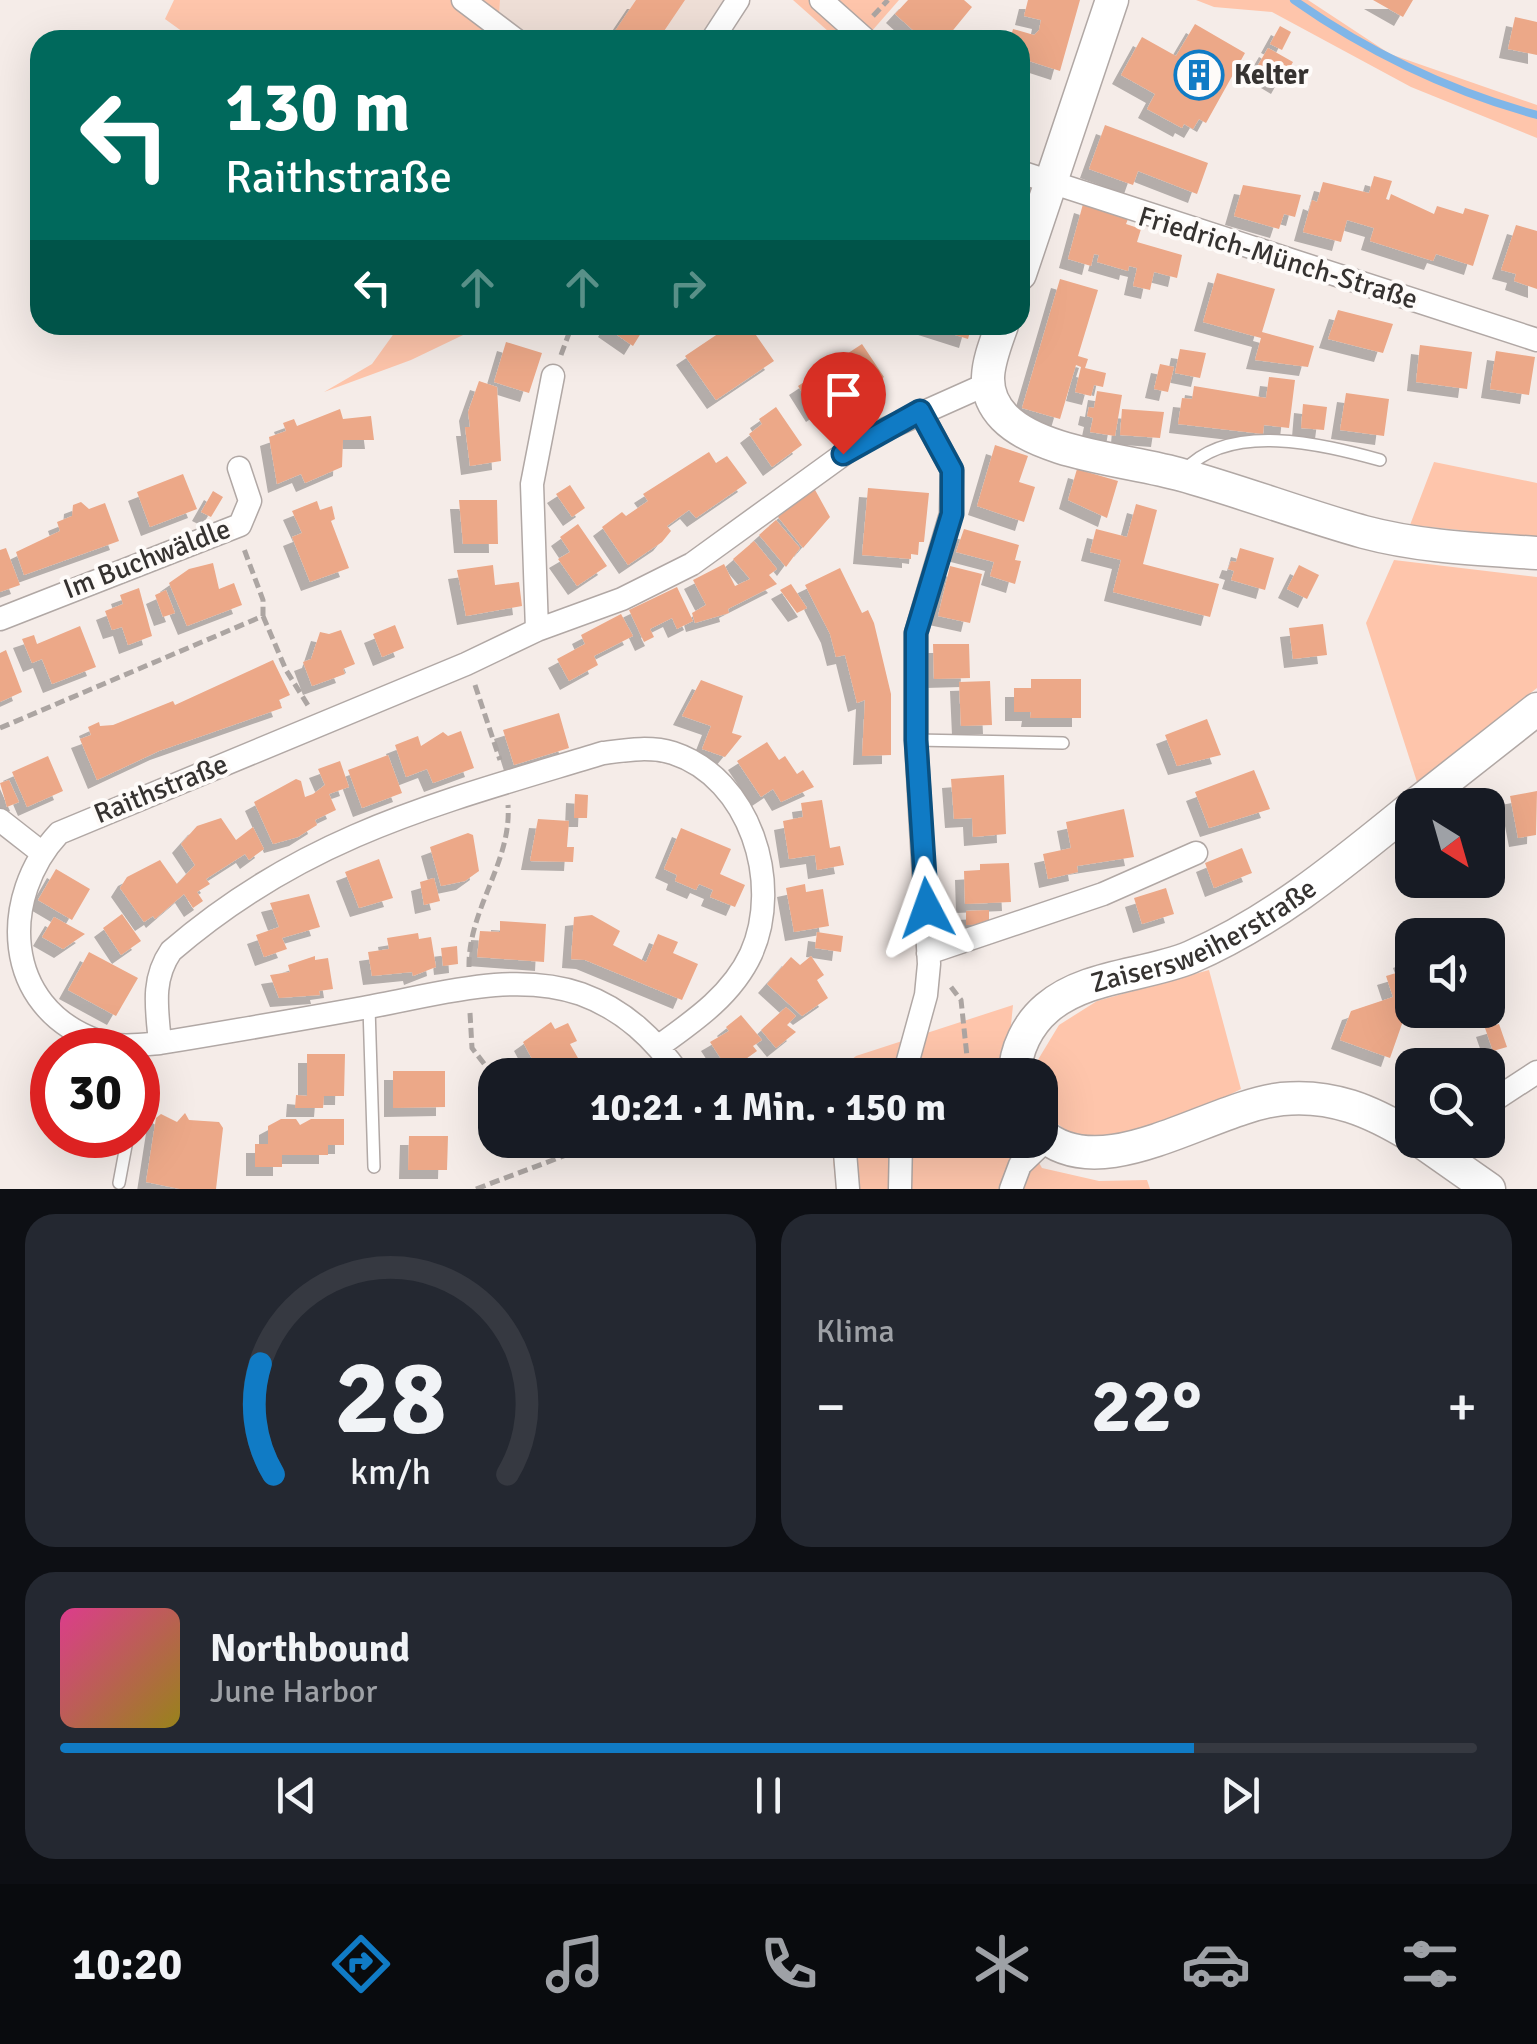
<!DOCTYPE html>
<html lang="de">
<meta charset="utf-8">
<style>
:root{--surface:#171b24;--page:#242831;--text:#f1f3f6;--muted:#9ea1a6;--line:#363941;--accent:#107bc5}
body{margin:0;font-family:Signika,sans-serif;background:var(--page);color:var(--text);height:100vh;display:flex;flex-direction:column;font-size:38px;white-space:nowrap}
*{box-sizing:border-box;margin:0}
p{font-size:32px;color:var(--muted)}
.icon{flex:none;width:55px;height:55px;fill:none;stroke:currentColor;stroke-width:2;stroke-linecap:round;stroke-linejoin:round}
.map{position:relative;height:1189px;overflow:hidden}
.drawer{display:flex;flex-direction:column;gap:25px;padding:25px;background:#0d0f14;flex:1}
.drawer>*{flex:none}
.guide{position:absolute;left:30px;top:30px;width:1000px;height:305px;border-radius:30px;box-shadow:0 10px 40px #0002;background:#00695c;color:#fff;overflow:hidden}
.needle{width:65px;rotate:143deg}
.buttons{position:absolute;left:1395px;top:788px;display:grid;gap:20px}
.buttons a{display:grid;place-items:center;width:110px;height:110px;border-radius:20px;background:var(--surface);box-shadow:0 10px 40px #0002;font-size:50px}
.speed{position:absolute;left:30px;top:1028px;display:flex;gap:20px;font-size:50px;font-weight:700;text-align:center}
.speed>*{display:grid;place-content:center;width:130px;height:130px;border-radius:50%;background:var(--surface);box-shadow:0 10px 40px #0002;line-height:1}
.speed .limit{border:15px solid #d22;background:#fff;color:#111}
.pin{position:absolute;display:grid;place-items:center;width:85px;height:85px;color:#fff;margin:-102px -42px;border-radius:50% 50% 50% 0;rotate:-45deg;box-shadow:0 0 10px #0007}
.pin .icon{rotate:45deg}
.me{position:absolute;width:110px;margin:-55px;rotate:356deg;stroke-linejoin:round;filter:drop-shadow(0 0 8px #0008)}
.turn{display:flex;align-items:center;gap:35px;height:210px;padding:0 30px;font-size:45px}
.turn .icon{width:130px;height:130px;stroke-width:2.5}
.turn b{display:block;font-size:70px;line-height:85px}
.lanes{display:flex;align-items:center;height:95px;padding:0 30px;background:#0003;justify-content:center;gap:50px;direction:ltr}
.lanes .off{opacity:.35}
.big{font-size:75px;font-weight:700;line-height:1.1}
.drawer .tile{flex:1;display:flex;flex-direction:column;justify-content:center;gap:15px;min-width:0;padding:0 35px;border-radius:30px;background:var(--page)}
.drawer .dial{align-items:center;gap:0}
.dial svg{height:260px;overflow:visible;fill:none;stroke:var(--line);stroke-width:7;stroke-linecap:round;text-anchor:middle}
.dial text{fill:var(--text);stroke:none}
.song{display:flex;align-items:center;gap:30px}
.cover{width:120px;height:120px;border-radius:15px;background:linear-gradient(135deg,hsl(330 70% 55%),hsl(50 70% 35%))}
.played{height:10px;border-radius:5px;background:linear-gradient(90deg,var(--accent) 80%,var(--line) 80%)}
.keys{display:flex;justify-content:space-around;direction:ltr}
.heat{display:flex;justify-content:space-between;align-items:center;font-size:55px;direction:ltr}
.drawer .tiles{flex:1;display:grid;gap:25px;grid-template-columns:1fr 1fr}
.tile:last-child{grid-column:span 2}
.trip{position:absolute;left:478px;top:1058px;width:580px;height:100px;border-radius:30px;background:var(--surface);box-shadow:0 10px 40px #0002;font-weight:700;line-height:100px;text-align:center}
.tab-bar{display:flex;height:160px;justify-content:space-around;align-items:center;background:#090b0e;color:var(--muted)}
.tab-bar .icon{width:70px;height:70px}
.tab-bar .on{color:var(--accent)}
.tab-bar b{font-size:45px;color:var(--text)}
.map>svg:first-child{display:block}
.built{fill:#eeded6}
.green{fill:#fec5ab}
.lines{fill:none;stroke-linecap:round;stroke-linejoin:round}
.stream{stroke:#80b6e8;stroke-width:8}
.building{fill:#eca888;filter:url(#shadow)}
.service-casing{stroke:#b1a8a5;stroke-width:14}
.minor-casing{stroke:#b1a8a5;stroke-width:25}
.secondary-casing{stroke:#b1a8a5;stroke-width:35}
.path{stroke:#aca5a2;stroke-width:5;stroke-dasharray:10 5;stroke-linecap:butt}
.service{stroke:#fff;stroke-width:11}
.minor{stroke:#fff;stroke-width:22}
.secondary{stroke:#fff;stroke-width:32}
.route-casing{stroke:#0a5080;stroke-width:25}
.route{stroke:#107bc5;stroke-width:18}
.labels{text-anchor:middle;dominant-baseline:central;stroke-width:8;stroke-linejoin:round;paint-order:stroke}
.poi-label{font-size:28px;font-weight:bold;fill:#363331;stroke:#fefbf9;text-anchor:start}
.street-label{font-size:28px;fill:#363331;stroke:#fefbf9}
</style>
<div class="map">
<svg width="1537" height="1189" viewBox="0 0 1537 1189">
<defs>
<filter id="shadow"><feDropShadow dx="-9" dy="9" stdDeviation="0" flood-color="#0004"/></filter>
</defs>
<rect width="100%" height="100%" fill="#f5ece8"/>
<path class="built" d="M500,0H728L700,40H533L499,18Z"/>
<path class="green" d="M174,0H500L499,18L533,40H194L165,19Z
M793,0H899L864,40H838Z
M1196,0H1308L1390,54L1537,105V138L1411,87L1272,12L1214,7Z
M400,325H484L411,360L324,392L372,364Z
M1434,462L1537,483V538L1410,525Z
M1394,560L1537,577V688L1417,782L1366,623Z
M1209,970L1241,1089L1184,1118L1086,1144L1049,1118L1036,1063L1059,1025L1097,1001Z
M1013,1005L1006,1075H832L856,1056Z
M831,1140H1026L1042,1168L1099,1181L1147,1180L1150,1189H836Z"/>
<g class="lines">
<path class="stream" d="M1294,0C1368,52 1449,91 1537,115"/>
</g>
<path class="building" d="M636,0H685L658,40H609Z
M908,0H964L972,7L945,40H924L895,14Z
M1028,0H1080L1060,71L1020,58V40H1010L1013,29L1034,35L1039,30L1041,20L1024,16Z
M1373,0H1413L1403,17Z
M1515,17L1537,22V55L1508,49Z
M1195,24L1245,53L1206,123L1199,119L1193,129L1184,124L1182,128L1147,109L1155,94L1121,75L1142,37L1176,56Z
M1280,26L1291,32L1282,50L1270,44Z
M1268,48L1293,62L1280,85L1255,70Z
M1105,125L1208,163L1197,194L1138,171L1133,185L1089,169Z
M1374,176L1392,181L1386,199L1389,200L1391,194L1434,214L1437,206L1463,214L1465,208L1489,215L1473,266L1436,254L1433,261L1370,241L1374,228L1347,220L1341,242L1303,232L1312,200L1317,202L1323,182L1369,193Z
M1243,185L1301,195L1295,217L1284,214L1279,229L1234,216Z
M1083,204L1128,219L1126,224L1141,229L1137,242L1182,255L1177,278L1154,272L1150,290L1133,286L1137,268L1129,266L1128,271L1097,262L1099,255L1094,254L1091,266L1068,259Z
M1516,225L1537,231V289L1514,281L1516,274L1501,270Z
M1217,273L1275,289L1262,332L1314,346L1308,367L1255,360L1261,338L1203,322Z
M1060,279L1098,290L1078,356L1088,359L1085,368L1106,373L1103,387L1094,385L1091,396L1075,392L1081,367L1076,365L1060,419L1022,408Z
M1338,310L1393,324L1383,353L1328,339Z
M609,325H646L633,346L607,328Z
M731,325H749L774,361L716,400L685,356Z
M924,325H972L968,339Z
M506,342L542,353L529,393L494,382Z
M862,344L884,377L831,412L827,405L815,413L798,386Z
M1420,345L1472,352L1467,389L1416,382Z
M1180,349L1206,353L1200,378L1175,373Z
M1496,351L1535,357L1529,395L1490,389Z
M1160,364L1174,367L1168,392L1154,389Z
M1269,377L1295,380L1289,428L1264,425L1263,434L1178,424L1182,398L1192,399L1194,386L1266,398Z
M479,381L497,387L501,461L470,466L465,427H470L468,412Z
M1097,391L1122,395L1115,436L1090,432L1093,418L1087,416L1089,407L1094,408Z
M1346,393L1389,399L1384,436L1340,430Z
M1303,404L1327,407L1324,430L1301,428Z
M776,407L802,445L772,467L749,434L762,424L759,419Z
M340,409L343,419L371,416L374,440H343L342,467L305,483L301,474L277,484L269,437L286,431L283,423L294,419L297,426Z
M1122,409L1164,412L1160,438L1120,435Z
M995,445L1028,456L1019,482L1035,487L1024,522L977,506Z
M709,452L716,463L727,456L747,483L696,518L689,510L667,526L671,531L662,542L628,565L602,527L622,512L626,516L648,501L643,494Z
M1077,469L1118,481L1107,518L1068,500Z
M183,474L197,509L150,527L137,492Z
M570,485L585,508L572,517L556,494Z
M814,488L830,517L803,548L778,517Z
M868,488L929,493L924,542H919L918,555L911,554V559L862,555Z
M213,491L223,497L211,517L201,512Z
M459,500H497L498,544H463Z
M317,501L320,510L332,506L335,519L331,521L349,568L310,582L292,537L302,533L292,511Z
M81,502L89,509L105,503L119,541L24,575L16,552L60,531L57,522L72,516L73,505Z
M1136,504L1157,510L1143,564L1219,584L1210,617L1113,592L1121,560L1090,552L1096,529L1127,537Z
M776,520L800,548L786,567L759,535Z
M578,524L607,566L577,586L558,559L570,552L560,537Z
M964,529L1019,545L1015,560L1021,561L1015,584L990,576L994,562L956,552Z
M754,541L777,569L769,575L777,584L728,609L729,613L695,623L692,613L706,605L693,580L724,564L735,586L750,579L733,559Z
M6,548L20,585L0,592V550Z
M1240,548L1274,558L1265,590L1231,580L1234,571L1228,569L1231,561L1236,562Z
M213,563L219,589L234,583L242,605L187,626L169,583L189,569Z
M493,565L495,585L519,582L522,606L466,616L457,570Z
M1299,565L1319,575L1307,599L1287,589Z
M950,566L982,574L970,623L938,616Z
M840,568L862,613L868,610L874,623L891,694V755L862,756L865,700L857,703L845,655L836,657L830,634L805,585Z
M791,584L807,608L797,613L780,590Z
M677,587L693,621L677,629L672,618L650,629L654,637L644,642L629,610Z
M139,588L152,636L128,645L122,627L112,630L105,611L123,604L120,595Z
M166,590L175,613L163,617L155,595Z
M621,614L633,636L594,656L598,665L569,681L557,659L585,644L581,635Z
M1323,624L1327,655L1293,659L1289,628Z
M395,625L404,648L382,657L373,634Z
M80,626L96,667L52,684L42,659L32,663L22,639L34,635L37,644Z
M341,630L355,664L343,669L345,674L312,686L303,662L311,659L320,632L329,634Z
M933,644H969L970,678L934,679Z
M6,650L22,692L0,702V653Z
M273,660L290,695L279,700L282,708L159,751L97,780L80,739L91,735L88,727L99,722L100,726L113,725L173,701L175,705Z
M1031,679H1081V718H1030L1031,712H1014V688H1031Z
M701,680L743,696L732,733L742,736L725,757L702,749L711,726L682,716Z
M990,681L992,725L961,726L959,682Z
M559,713L569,748L514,765L503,730Z
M1207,719L1221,755L1177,766L1165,735Z
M461,731L474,768L433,783L427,769L406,777L395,745L418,736L421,746L443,732L448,736Z
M767,742L779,760L785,756L797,774L803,770L814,787L781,802L773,789L761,797L737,761Z
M388,755L402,793L362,808L348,770Z
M48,756L63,791L27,807L12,772Z
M340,761L349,787L329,794L336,810L315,820L317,825L298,837L273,844L254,802L296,779L301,781L305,797L313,794L325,785L318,769Z
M1254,770L1270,809L1209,828L1195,792Z
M1004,775L1006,834L973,837L972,818L954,819L951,779Z
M9,780L19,802L7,807L0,783Z
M1537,791L1536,835L1518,838L1510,796Z
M575,794L588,795L587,818H574Z
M822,800L830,848L840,846L844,865L817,870L815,855L789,859L783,821L803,817L801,803Z
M1124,809L1134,857L1077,866L1078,872L1048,879L1043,854L1071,848L1066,822Z
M221,818L236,840L253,827L264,849L249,860L245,854L206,879L210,884L197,892L203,901L193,908L184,894L155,919L153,916L144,922L120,888L127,877L160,860L177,884L195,865L181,844L197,826Z
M538,819L569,821L567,847H574L573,862L530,861Z
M681,828L731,849L720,874L745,885L735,907L710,897L713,890L699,884L696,890L675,881L677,875L664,869Z
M468,833L473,835L479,871L465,881L441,886L430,847Z
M1242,848L1252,873L1214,888L1205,863Z
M379,859L393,898L359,908L345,872Z
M1009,863L1011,902L965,904L964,871L980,870V864Z
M56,869L90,889L72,920L38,900Z
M434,878L440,901L424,905L420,882Z
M805,884L806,892L823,889L829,926L794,932L786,888Z
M1166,888L1174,914L1142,924L1134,898Z
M309,894L320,927L282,938L287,949L264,957L256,935L279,927L270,903Z
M989,910V924L966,925V911Z
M122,914L141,941L121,955L103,928Z
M592,915L620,931L613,945L646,962L658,934L678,942L673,953L698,964L682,1000L585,960L571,959L574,917Z
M54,917L85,934L63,949L42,937Z
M500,921L546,924L544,962L477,957L480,931L500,932Z
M817,932L843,936L841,952L815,948Z
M418,933L419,939L431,937L436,967L413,976L412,972L372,976L368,952L389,949L387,938Z
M457,946L458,964L443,966L441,948Z
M89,952L138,978L116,1016L68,990Z
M1412,955V1010L1401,1014L1403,1021L1390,1058L1340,1040L1351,1011L1393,997L1386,976L1406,970L1402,959Z
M315,956V960L328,958L333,989L319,991L320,995L279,998L270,975L290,972L288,965Z
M811,956L824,975L817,980L828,998L802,1016L767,984L791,957L800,965Z
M786,1007L796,1016L787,1025L796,1032L776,1048L761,1030Z
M741,1015L762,1040L753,1046L757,1051L729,1071L710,1042L729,1031L726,1027Z
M551,1022L555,1029L568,1023L577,1041L570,1044L578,1058L555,1075H533L539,1072L523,1042Z
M1499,1024L1507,1047L1493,1051L1485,1028Z
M307,1054H345L344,1096H324L323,1108H295L296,1095L307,1096Z
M393,1071H445V1107L393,1108Z
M185,1113L189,1120L219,1122L223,1128L216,1189H180L146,1182L156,1118L161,1114L177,1122Z
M281,1119H296L300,1125L311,1119H344V1145H328V1155H282V1167H255V1144H268V1126Z
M409,1136H448L447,1170H408Z"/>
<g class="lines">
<g class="service-casing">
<path id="service" d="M1184,471C1230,421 1321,444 1380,460
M916,740L1063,743
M369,1007L374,1167
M119,1183L128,1135"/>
</g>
<g class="minor-casing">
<path id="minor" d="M463,0L516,40
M821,0L866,40
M712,40L738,0
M1020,172L1537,340
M0,619L240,525L250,501L239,468
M537,630L532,484L553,376
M0,820L37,849
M928,953L1103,894L1196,853
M160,1043C157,1009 151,980 171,951C305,835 439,803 603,753C626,750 650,746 673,753C750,778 783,883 751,954C732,995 694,1021 659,1046
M680,1075C654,1039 625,1010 581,994C512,970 433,996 363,1008C296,1020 228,1032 160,1043C139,1045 119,1048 98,1041C1,1007 0,896 59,833L466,664L537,630L622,599L692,564L866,438L987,384
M780,1075H810
M904,1075L926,995L929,964L916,740V633L951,514L952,470L920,411
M1488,1104L1537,1072
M844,1140L848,1189
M900,1189L901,1140
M1011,1189L1020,1165L1046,1140"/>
</g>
<g class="secondary-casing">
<g id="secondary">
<path d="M1020,274L1112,0"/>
<path d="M1002,325C991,357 976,388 1004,417C1041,455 1131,460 1182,475C1243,492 1303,515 1364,532C1420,547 1479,549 1537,553"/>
<path d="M1415,805L1537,709"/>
<path id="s1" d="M1015,1075C1015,1050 1028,1024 1047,1008C1085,975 1146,976 1191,957C1274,921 1343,863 1412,807"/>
<path d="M1040,1133C1102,1189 1209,1107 1282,1099C1332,1094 1371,1111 1412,1136"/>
<path d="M1419,1140L1489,1189"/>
</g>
</g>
<path class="path" d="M873,16L888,0
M561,355L572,325
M263,616L286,670L309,707
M475,685L500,760
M0,728L263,616V600L244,549
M469,967C468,909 512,862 508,805
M951,987L961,1000L968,1066L985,1075
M470,1013L472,1048L495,1078
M476,1189L606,1140"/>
<use href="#service" class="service"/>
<use href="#minor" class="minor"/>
<use href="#secondary" class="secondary"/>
</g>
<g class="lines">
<g class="route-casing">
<path id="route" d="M843,454L920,411L952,470V514L916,633V740L927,908"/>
</g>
<use href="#route" class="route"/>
</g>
<defs>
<g id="building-ring" transform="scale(2.5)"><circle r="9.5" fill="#fefbf9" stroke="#107bc5" stroke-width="1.5"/><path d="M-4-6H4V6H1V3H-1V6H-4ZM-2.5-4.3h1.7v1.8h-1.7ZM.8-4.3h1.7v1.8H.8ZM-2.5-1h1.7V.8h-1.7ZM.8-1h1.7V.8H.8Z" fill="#107bc5"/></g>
</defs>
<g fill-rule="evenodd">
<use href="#building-ring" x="1199" y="75"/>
</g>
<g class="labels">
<g class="poi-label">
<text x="1234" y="75">Kelter</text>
</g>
<g class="street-label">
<text transform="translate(1278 258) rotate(17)">Friedrich-Münch-Straße</text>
<text transform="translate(147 559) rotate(-21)">Im Buchwäldle</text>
<text transform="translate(161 789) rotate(-22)">Raithstraße</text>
<text stroke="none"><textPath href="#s1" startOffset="250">Zaisersweiherstraße</textPath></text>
</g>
</g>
</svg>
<div class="buttons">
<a><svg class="needle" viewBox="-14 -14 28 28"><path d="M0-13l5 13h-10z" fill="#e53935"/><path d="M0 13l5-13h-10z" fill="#9ea1a6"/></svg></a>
<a><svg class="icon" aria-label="sound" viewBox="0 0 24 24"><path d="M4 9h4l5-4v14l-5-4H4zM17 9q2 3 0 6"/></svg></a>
<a><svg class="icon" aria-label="search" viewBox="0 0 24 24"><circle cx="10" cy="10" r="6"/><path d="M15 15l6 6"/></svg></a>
</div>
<div class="speed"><div class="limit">30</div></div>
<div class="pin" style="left:843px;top:454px;background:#d93025"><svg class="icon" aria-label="arrive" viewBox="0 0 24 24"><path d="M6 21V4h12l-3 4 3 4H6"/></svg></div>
<svg class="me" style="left:927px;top:908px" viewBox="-20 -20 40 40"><path d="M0-17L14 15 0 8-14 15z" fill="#107bc5" stroke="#fff" stroke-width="4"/></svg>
<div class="trip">10:21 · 1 Min. · 150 m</div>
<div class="guide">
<div class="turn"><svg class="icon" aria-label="left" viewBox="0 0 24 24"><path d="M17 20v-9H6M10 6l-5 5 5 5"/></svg><div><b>130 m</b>Raithstraße</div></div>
<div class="lanes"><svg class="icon" aria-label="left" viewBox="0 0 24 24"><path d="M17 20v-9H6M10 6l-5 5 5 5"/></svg><svg class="icon off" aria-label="ahead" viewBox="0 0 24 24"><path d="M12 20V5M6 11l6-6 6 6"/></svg><svg class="icon off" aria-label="ahead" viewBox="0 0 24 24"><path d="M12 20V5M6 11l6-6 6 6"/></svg><svg class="icon off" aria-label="right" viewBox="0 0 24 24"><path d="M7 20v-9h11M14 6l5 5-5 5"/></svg></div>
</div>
</div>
<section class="drawer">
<div class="tiles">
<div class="tile dial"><svg viewBox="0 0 100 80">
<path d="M14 69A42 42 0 1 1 86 69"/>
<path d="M14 69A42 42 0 0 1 10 35" stroke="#107bc5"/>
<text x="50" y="56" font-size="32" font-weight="700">28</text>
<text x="50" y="72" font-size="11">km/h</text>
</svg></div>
<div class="tile"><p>Klima</p>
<div class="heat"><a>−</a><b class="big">22°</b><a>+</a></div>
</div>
<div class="tile">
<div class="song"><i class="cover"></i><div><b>Northbound</b><p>June Harbor</p></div></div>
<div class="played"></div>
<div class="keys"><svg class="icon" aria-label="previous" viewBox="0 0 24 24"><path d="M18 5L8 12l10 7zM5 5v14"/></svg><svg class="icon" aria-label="pause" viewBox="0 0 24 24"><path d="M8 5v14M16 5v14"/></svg><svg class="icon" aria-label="next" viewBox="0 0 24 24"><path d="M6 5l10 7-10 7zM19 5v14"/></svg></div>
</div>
</div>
</section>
<nav class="tab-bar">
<b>10:20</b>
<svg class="icon on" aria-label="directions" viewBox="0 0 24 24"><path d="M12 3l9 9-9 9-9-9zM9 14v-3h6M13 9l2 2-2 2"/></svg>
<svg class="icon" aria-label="music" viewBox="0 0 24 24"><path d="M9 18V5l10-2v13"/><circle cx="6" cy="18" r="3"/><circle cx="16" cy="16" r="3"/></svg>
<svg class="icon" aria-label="phone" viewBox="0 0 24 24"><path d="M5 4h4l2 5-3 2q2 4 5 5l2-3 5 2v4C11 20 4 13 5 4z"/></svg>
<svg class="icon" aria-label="climate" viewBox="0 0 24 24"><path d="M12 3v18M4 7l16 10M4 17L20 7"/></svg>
<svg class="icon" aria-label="car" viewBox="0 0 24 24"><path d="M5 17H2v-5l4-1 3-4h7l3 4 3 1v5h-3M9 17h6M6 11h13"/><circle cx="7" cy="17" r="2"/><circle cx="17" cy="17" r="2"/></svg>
<svg class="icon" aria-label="filters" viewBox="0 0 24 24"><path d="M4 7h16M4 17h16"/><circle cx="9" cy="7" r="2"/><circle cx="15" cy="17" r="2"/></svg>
</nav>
